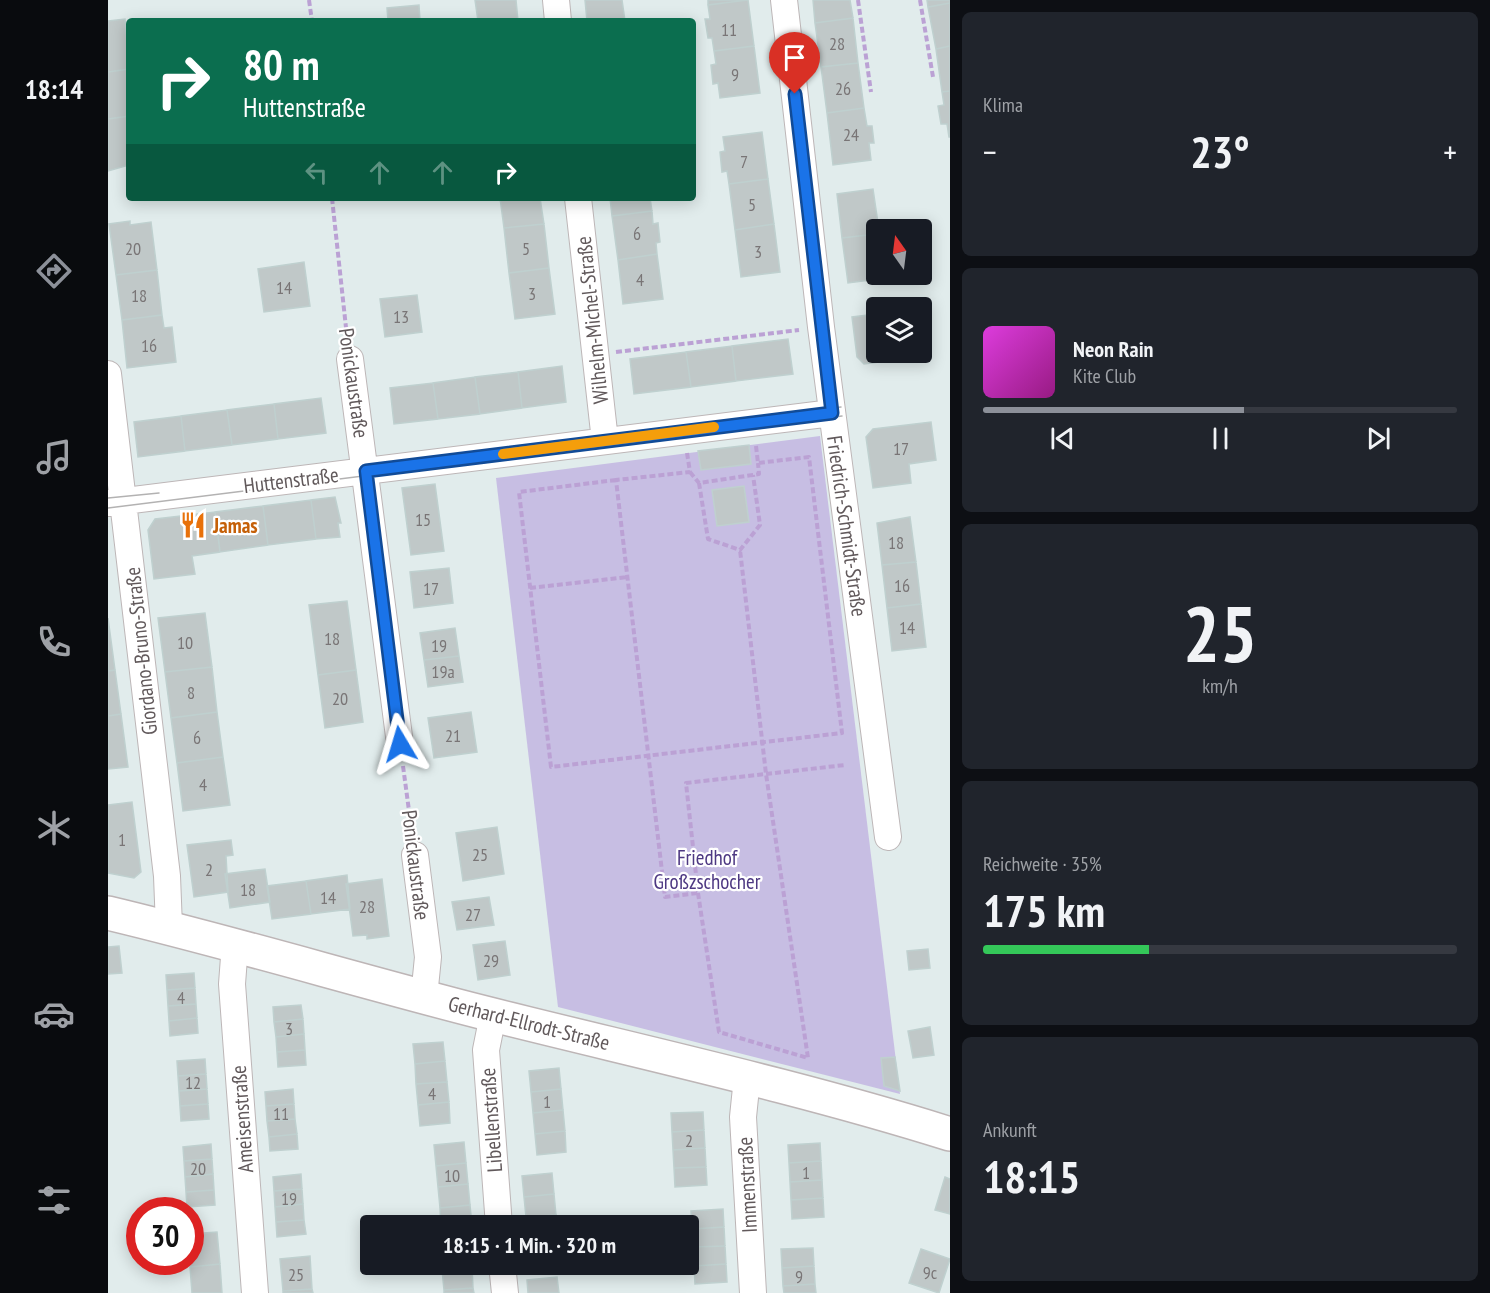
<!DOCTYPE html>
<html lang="de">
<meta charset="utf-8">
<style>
:root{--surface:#171b24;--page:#20242c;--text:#f1f3f6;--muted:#9ea1a6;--line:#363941;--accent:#8c9099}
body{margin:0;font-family:"PT Sans Narrow",sans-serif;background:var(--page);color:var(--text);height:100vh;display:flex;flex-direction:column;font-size:22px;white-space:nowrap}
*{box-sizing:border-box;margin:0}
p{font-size:20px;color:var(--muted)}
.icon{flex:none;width:33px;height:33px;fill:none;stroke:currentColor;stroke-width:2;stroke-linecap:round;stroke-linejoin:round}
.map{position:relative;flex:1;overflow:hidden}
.side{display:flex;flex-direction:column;gap:12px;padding:12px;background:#0d0f14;width:540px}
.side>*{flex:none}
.banner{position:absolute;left:18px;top:18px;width:570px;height:183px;border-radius:6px;box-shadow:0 3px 15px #0003;background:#0b6e4f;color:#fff;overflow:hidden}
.needle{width:39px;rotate:346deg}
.fabs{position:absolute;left:758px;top:219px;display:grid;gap:12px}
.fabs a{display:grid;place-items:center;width:66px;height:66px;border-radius:6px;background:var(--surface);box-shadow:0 3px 15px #0003;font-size:30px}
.speed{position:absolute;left:18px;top:1197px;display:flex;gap:12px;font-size:30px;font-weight:700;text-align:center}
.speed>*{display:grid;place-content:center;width:78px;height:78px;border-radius:50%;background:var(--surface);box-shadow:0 3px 15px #0003;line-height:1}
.speed .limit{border:9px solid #d22;background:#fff;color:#111}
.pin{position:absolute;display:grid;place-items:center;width:51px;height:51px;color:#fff;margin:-62px -26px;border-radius:50% 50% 50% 0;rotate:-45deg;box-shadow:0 0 6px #0007}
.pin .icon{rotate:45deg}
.me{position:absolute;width:66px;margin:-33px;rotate:353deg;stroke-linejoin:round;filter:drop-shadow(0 0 4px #0008)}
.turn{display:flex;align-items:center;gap:21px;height:126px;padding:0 18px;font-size:27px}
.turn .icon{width:78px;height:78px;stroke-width:2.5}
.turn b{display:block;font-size:42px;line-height:51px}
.lanes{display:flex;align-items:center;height:57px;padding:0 18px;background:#0003;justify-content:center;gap:30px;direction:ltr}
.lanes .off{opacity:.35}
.big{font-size:45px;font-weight:800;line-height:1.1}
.side .widget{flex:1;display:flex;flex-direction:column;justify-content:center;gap:9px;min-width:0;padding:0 21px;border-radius:9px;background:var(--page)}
.side .dial{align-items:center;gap:0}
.dial b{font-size:78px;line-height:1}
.song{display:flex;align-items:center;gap:18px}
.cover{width:72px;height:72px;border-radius:9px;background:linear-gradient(135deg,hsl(300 70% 55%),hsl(310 70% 35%))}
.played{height:6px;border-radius:3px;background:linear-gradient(90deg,var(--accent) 55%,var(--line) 55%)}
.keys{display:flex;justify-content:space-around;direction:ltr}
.heat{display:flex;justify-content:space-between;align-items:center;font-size:33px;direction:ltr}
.charge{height:9px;border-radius:4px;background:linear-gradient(90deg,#34c759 35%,var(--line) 0)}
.trip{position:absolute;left:252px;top:1215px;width:339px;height:60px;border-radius:6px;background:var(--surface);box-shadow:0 3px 15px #0003;font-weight:800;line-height:60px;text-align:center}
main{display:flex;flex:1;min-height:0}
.dock{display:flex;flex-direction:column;width:108px;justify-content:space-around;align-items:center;background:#090b0e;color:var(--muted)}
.dock .icon{width:42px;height:42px}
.dock .current{color:var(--accent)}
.dock b{font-size:27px;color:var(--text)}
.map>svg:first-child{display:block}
.green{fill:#c7bee3}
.building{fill:#c0c8c8;stroke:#bfd0cf;stroke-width:1.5}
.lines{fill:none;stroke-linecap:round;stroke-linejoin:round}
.minor-casing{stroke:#bdb6b7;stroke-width:28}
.secondary-casing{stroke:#bdb5b6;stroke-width:36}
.path{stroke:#bba1d4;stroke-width:4;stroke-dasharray:6 3;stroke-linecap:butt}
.minor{stroke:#fff;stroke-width:26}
.secondary{stroke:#fff;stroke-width:33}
.tram{stroke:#b3b2b2;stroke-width:1.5}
.route-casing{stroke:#114b97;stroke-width:15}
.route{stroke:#1a73e8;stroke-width:10}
.slow{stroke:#f59e0b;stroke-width:10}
.labels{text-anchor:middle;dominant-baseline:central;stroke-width:4.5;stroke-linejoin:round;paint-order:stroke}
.number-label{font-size:18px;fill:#797576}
.street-label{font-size:21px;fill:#61595b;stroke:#fff}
.food-label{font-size:21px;font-weight:bold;fill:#c56008;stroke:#fff;text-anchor:start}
.park-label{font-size:21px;fill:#4d3882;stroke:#fff}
</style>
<main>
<nav class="dock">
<b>18:14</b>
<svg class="icon current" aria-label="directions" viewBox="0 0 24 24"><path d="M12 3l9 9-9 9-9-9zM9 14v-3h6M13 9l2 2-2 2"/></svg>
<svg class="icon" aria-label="music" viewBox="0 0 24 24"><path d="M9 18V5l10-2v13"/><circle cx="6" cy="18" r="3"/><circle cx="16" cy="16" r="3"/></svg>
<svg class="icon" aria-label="phone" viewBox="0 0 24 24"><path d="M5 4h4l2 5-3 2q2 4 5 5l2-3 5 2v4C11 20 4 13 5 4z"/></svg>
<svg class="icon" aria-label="climate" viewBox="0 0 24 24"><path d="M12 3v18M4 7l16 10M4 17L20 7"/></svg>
<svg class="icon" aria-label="car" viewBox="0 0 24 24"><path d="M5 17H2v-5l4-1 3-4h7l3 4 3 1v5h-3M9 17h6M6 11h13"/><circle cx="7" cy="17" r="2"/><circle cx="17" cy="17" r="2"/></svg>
<svg class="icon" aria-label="filters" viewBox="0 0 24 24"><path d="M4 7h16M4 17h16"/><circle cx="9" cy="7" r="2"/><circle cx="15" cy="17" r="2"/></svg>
</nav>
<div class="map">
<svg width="842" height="1293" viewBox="0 0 842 1293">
<rect width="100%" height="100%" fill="#e1ecec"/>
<path class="green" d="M712,436L792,1094L450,1007L388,478Z"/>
<path class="building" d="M367,0H408L410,21H370Z
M477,0H514L517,21H479Z
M600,0H640L600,5Z
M640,0L646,46L606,51L604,38H600L597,19H602L600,5Z
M705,0H742L745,18L707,23Z
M819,0H842V3L820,7Z
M842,3V46L828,49L820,7Z
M311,5L312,21H280L279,8Z
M745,18L750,63L713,67L707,23Z
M17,19L21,69L0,72V21Z
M646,46L652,93L612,98L610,83L605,84L603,65L608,64L606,51Z
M842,46V91L834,92L828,49Z
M750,63L756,108L719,113L713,67Z
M21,69V116L0,119V72Z
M842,91V137H841L839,124H833L830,106L836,105L834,92Z
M756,108L759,126H764L766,143H761L763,160L725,165L719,113Z
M21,116V165L0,171V119Z
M654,132L660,179L621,184L619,171L614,172L612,152L617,151L615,137Z
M660,179L666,224L627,230L621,184Z
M765,189L771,230H768V234L734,238L729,194Z
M392,198H432L436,224L396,228Z
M502,198H542L544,211L504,216Z
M544,211L545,224L550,223L552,242L548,243L549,254L510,260L504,216Z
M22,221V225L43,222L49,270L8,275L1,224Z
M436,224L441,268L401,273L396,228Z
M666,224L672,272L633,277L627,230Z
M768,234V274H776L777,278L740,283L734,238Z
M549,254L555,299L515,304L510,260Z
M196,262L202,306L156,312L150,269Z
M441,268L447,314L407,319L401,273Z
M49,270L54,315L14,320L8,275Z
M309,295L314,332L277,337L272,299Z
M768,314V352H813V330L816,356L756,364L749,357L744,317Z
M54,315L56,328L64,327L68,362L19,368L14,320Z
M680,339L685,374L628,381L624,346Z
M624,346L628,381L583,387L578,352Z
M578,352L583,387L526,394L522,359Z
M454,366L458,402L414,408L410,372Z
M410,372L414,408L372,414L367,377Z
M367,377L372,414L330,419L325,383Z
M325,383L330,419L286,424L282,388Z
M213,398L218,433L170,439L166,404Z
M166,404L170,439L124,445L119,410Z
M119,410L124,445L77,451L73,416Z
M73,416L77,451L30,457L26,422Z
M823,422L828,460L801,464L803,483L765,488L758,437L765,429Z
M641,445L643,464L593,470L590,451Z
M327,484L336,551L303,555L294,488Z
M636,486L641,522L609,526L604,490Z
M227,497L233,523H230L232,537L208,539L203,500Z
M203,500L208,539L160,545L155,506Z
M155,506L160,545L112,552L107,512Z
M107,512L112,552L84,556L87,574L46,579L40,530L47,519Z
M802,517L808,562L774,565L769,523Z
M808,562L813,604L779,608L774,565Z
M341,568L345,603L306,608L302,572Z
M239,601L248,670L210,675L201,605Z
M813,604L818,647L784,651L779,608Z
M97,613L104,667L57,672L50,618Z
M0,618L7,670L0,671Z
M347,628L351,656L316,660L312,633Z
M351,656L355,682L320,687L316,660Z
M104,667L109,712L63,718L57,672Z
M7,670L13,714L0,716V671Z
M248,670L255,722L217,728L210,675Z
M109,712L115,757L69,763L63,718Z
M363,712L369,752L326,758L320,718Z
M13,714L20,767L0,769V716Z
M115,757L122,805L75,811L69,763Z
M24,802L33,872L26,878L0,873V805Z
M389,827L396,874L355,881L348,833Z
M123,840L125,855L118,856L120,892L86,897L79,845Z
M157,869L162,902L122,908L117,874Z
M239,875L242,909L203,914L198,881Z
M274,879L281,936L259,939V935L245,936L238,884Z
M198,881L203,914L164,919L159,886Z
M381,897L386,925L349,930L344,902Z
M397,941L402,975L370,980L365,945Z
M11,946L14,973L0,974V947Z
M820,949L822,968L801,970L799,951Z
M86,973L87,988L59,990L58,975Z
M87,988L88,1004L60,1006L59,990Z
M88,1004L89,1018L61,1021L60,1006Z
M193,1005L195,1019L166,1022L165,1007Z
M89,1018L90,1033L62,1036L61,1021Z
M195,1019L196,1034L168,1037L166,1022Z
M822,1027L826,1055L805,1058L800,1031Z
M196,1034L197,1050L169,1052L168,1037Z
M335,1042L337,1061L307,1064L305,1044Z
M197,1050L198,1065L170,1067L169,1052Z
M787,1057L792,1091L776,1086L773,1058Z
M97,1059L98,1074L70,1076L69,1061Z
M337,1061L339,1082L308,1084L307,1064Z
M451,1068L453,1089L423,1092L421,1071Z
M98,1074L99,1089L71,1091L70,1076Z
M339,1082L341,1102L310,1105L308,1084Z
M99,1089L100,1104L72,1106L71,1091Z
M185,1089L186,1104L158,1106L157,1092Z
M453,1089L455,1110L425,1113L423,1092Z
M341,1102L342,1123L312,1126L310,1105Z
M100,1104L101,1119L73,1121L72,1106Z
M186,1104L187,1119L159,1121L158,1106Z
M455,1110L457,1131L427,1134L425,1113Z
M595,1112L596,1130L564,1132L563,1113Z
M187,1119L189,1134L161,1137L159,1121Z
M596,1130L597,1148L565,1150L564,1132Z
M457,1131L458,1152L429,1155L427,1134Z
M189,1134L190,1149L162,1151L161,1137Z
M356,1142L358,1163L328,1166L326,1145Z
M712,1143L713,1161L681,1163L680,1145Z
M103,1144L104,1159L76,1161L75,1147Z
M597,1148L598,1167L566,1168L565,1150Z
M104,1159L105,1174L77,1177L76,1161Z
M713,1161L714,1180L682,1182L681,1163Z
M358,1163L360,1184L330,1187L328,1166Z
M598,1167L599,1185L567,1187L566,1168Z
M444,1173L446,1194L416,1197L414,1176Z
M105,1174L106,1190L78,1192L77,1177Z
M193,1174L194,1189L166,1191L165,1177Z
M837,1177L842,1179V1214L827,1210Z
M714,1180L715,1198L683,1200L682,1182Z
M360,1184L362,1205L332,1208L330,1187Z
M194,1189L195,1204L167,1207L166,1191Z
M106,1190L107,1205L79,1207L78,1192Z
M446,1194L448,1215L418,1217L416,1197Z
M715,1198L716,1217L684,1219L683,1200Z
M195,1204L196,1220L168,1222L167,1207Z
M362,1205L364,1226H333L332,1208Z
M615,1209L616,1227L584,1229L583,1211Z
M448,1215L449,1226H419L418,1217Z
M196,1220L198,1234L169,1237L168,1222Z
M616,1227L617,1246L585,1247L584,1229Z
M109,1232L112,1264L82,1267V1234Z
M617,1246L618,1264L586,1266L585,1247Z
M705,1248L706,1266L674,1268L673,1249Z
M813,1249L842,1259L831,1293L801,1283Z
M202,1256L204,1289L175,1291L172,1259Z
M112,1264L114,1293H84L82,1267Z
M333,1264H364V1267L334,1269Z
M618,1264L619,1282L587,1284L586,1266Z
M706,1266L707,1284L675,1286L674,1268Z
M364,1267L365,1288L336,1290L334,1269Z
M449,1277L451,1293H420L419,1280Z
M707,1284L708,1293H676L675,1286Z
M365,1288L366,1293H336V1290Z
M204,1289L205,1293H175V1291Z"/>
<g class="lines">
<g class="minor-casing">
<path id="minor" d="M448,0L450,21
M676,0L713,327L780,837
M470,198L497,441
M242,359L292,744
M0,374L59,876L61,927
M0,503L724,413
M307,855L320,957L316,997
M127,944L124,984L147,1293
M385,1015L378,1050L391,1226
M639,1078L635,1117L645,1293
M394,1264L397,1293"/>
</g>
<g class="secondary-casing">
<path id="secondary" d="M0,913C126,943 251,981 377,1013C532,1052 689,1086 842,1134"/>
</g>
<path class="path" d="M201,0L204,21
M750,0L763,92
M812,0L825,77
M224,198L239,337
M508,352L691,330
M579,453L582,472L508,480L557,897L590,893L578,783L737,765
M582,472L591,483L651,474L650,463
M508,480L411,492L443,767L734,733L701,457L650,463L648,446
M591,483L600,539L632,550L652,525L645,475
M422,588L520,577
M295,766L304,833
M590,893L611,1032L700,1058L658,774L632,550"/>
<use href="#minor" class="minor"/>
<use href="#secondary" class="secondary"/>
<path class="tram" d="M498,437L733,407
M0,498L51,493
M0,508L734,416"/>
</g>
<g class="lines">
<g class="route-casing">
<path id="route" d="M292,744L258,471L724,413L687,94"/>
</g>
<use href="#route" class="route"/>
<path class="slow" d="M395,454L606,427"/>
</g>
<defs>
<g id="restaurant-bare" transform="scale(2.07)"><path d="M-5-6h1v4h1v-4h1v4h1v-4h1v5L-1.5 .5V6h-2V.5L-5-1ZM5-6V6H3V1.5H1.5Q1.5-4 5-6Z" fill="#e8710a" stroke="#fff" stroke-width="2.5" paint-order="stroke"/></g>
</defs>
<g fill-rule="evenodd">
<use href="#restaurant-bare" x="85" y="525"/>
</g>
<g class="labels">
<g class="number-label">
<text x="621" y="29">11</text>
<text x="729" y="43">28</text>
<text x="627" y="74">9</text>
<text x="735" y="88">26</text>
<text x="743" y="134">24</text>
<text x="636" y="161">7</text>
<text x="644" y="204">5</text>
<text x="529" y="233">6</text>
<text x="25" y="248">20</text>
<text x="418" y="248">5</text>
<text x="650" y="251">3</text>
<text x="532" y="279">4</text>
<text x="176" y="287">14</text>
<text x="424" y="293">3</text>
<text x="31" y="295">18</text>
<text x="293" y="316">13</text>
<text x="41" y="345">16</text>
<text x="793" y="448">17</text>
<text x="315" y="519">15</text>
<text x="788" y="542">18</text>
<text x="794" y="585">16</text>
<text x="323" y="588">17</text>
<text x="799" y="627">14</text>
<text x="224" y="638">18</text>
<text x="77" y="642">10</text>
<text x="331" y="645">19</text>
<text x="335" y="671">19a</text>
<text x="83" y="692">8</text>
<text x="232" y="698">20</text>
<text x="345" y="735">21</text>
<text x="89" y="737">6</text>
<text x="95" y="784">4</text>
<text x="14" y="839">1</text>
<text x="372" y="854">25</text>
<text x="101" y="869">2</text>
<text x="140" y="889">18</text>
<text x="220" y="897">14</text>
<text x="259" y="906">28</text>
<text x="365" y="914">27</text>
<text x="383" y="960">29</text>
<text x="73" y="997">4</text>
<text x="181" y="1028">3</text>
<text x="85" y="1082">12</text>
<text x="324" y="1093">4</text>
<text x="439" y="1101">1</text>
<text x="173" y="1113">11</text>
<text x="581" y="1140">2</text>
<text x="90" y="1168">20</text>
<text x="698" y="1172">1</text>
<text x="344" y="1175">10</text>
<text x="181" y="1198">19</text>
<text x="822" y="1272">9c</text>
<text x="188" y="1274">25</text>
<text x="691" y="1276">9</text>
</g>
<g class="street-label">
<text transform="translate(484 320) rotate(-96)">Wilhelm-Michel-Straße</text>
<text transform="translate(246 383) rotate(82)">Ponickaustraße</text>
<text transform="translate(183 480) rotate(-7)">Huttenstraße</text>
<text transform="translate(739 526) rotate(82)">Friedrich-Schmidt-Straße</text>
<text transform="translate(33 651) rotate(-96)">Giordano-Bruno-Straße</text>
<text transform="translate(308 865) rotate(83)">Ponickaustraße</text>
<text transform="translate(421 1023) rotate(14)">Gerhard-Ellrodt-Straße</text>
<text transform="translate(134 1119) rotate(-94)">Ameisenstraße</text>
<text transform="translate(383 1120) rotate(-94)">Libellenstraße</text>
<text transform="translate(639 1185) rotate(-93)">Immenstraße</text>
</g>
<g class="food-label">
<text x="105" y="525">Jamas</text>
</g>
<g class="park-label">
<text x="599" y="857">Friedhof<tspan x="599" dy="24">Großzschocher</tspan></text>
</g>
</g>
</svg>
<div class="fabs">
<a><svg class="needle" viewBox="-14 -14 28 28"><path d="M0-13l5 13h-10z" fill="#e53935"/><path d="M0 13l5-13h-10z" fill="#9ea1a6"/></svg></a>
<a><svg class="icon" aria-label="layers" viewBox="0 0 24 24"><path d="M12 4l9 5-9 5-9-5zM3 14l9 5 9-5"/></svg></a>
</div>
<div class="speed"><div class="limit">30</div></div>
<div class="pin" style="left:687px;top:94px;background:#d93025"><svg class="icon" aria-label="arrive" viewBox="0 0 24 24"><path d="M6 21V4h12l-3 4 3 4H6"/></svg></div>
<svg class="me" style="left:292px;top:744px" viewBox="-20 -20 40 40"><path d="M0-17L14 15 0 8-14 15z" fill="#1a73e8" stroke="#fff" stroke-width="4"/></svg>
<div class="trip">18:15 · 1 Min. · 320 m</div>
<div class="banner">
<div class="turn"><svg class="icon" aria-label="right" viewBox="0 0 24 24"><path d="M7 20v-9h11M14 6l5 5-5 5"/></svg><div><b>80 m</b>Huttenstraße</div></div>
<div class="lanes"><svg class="icon off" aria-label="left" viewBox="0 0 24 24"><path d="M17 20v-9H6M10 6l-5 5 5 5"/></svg><svg class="icon off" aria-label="ahead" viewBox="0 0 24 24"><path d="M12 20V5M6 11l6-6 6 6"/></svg><svg class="icon off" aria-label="ahead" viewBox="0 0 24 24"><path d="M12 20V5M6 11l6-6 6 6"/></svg><svg class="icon" aria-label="right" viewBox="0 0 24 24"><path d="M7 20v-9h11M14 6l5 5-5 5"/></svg></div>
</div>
</div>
<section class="side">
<div class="widget"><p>Klima</p>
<div class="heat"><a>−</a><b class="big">23°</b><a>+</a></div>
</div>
<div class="widget">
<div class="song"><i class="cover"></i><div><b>Neon Rain</b><p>Kite Club</p></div></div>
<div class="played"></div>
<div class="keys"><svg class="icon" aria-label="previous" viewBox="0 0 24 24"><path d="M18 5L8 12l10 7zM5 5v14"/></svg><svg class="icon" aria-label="pause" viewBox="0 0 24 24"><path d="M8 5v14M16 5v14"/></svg><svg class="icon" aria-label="next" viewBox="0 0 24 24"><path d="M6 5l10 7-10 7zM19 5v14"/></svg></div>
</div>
<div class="widget dial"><b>25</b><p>km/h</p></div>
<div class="widget"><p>Reichweite · 35%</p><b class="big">175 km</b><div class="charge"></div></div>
<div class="widget"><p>Ankunft</p><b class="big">18:15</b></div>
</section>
</main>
